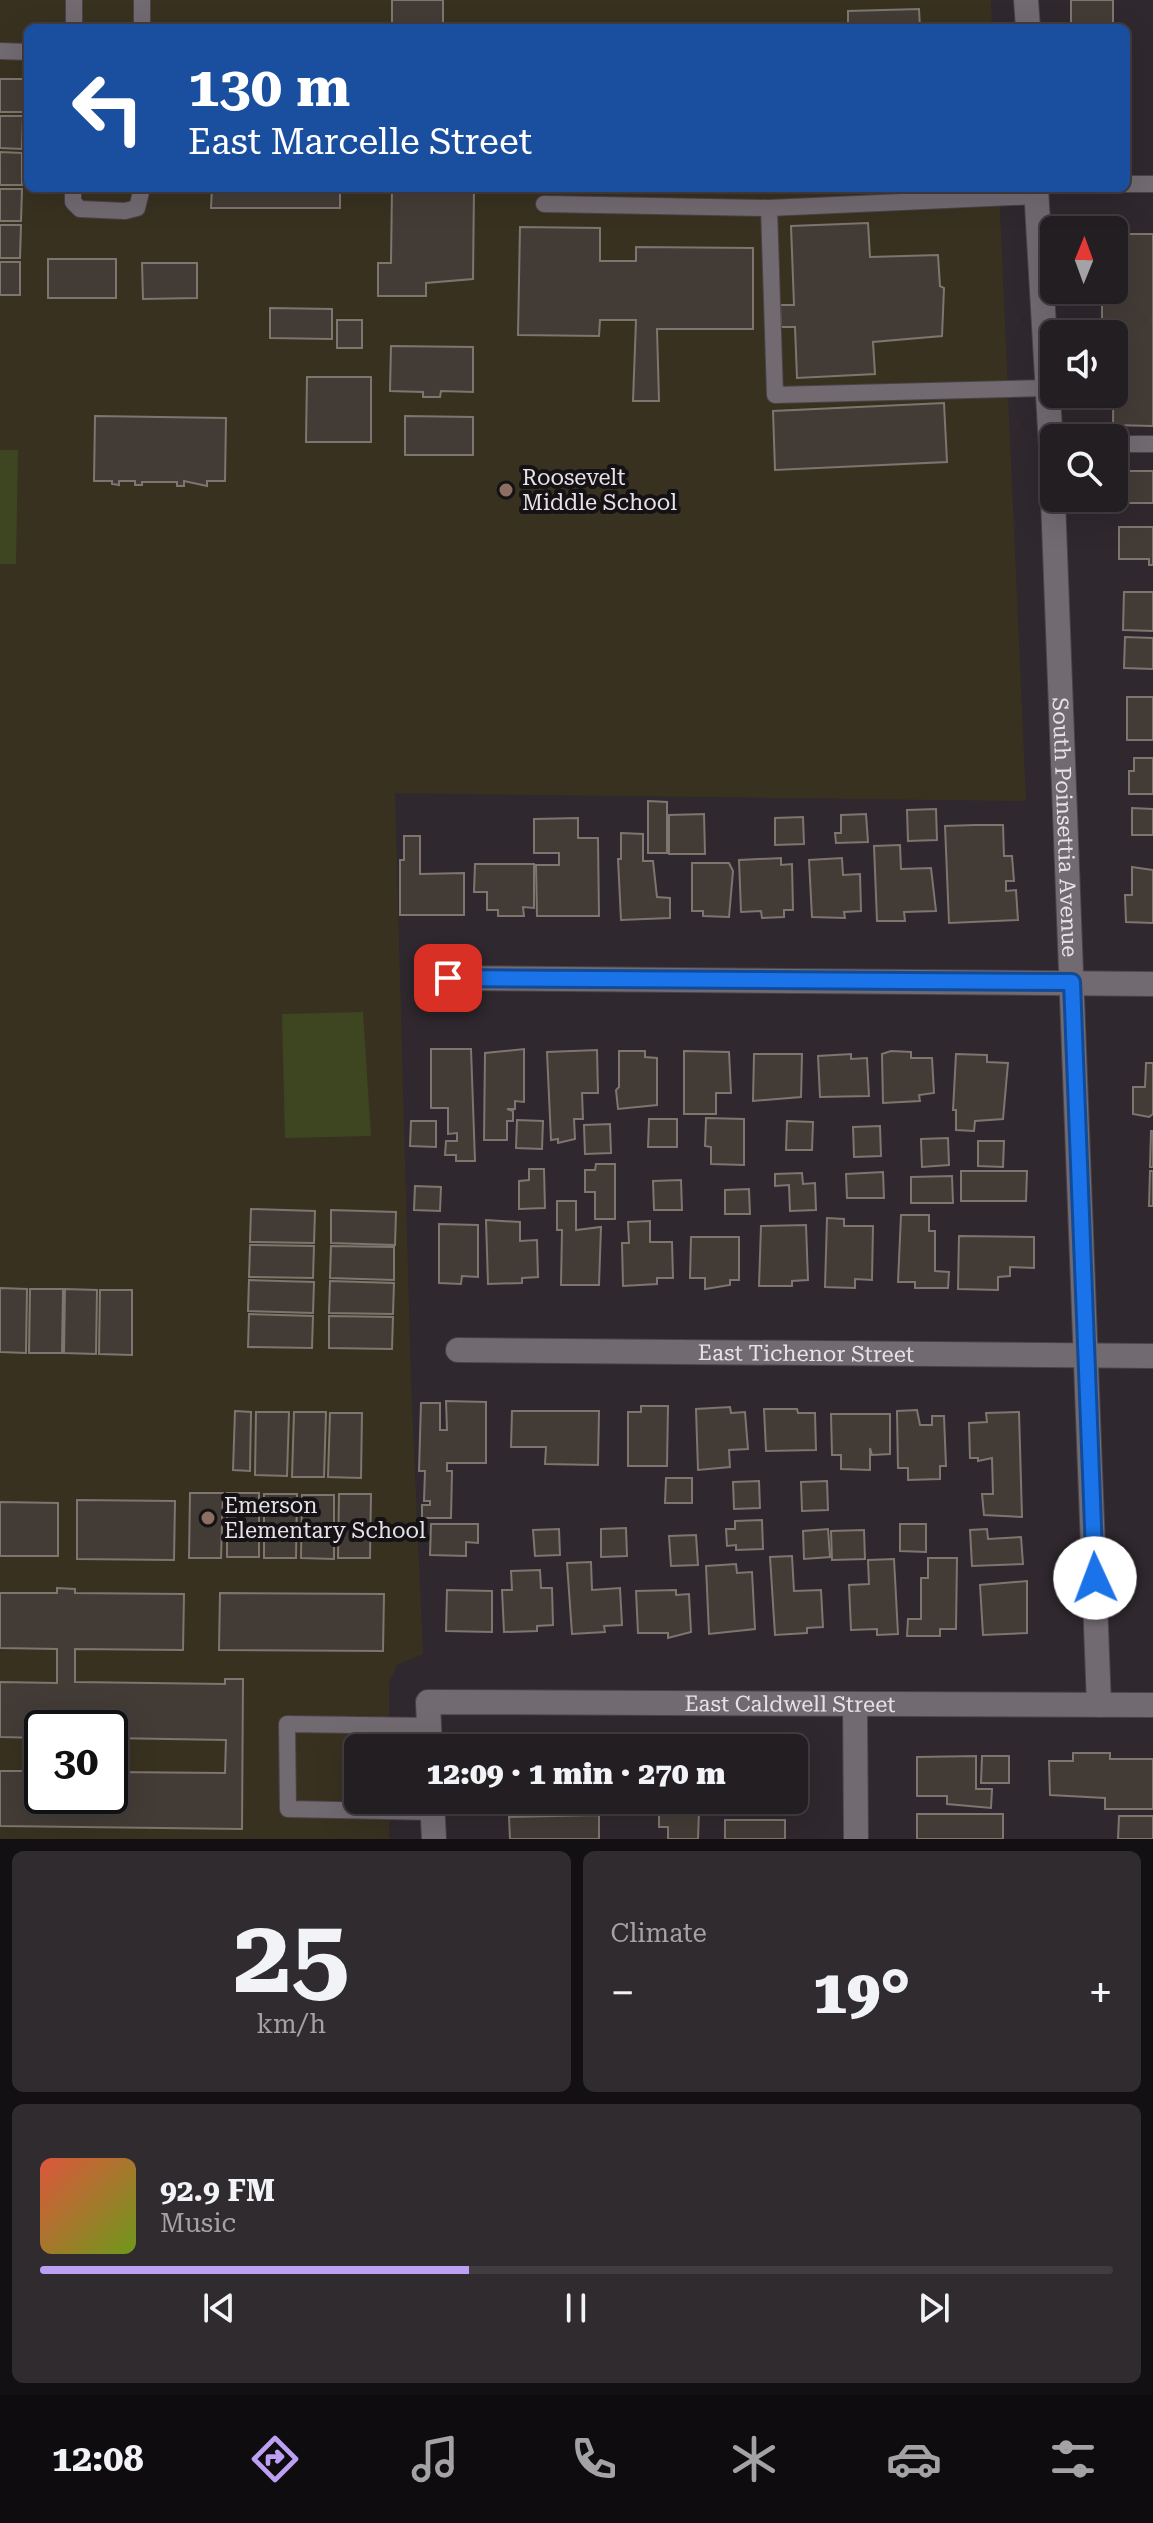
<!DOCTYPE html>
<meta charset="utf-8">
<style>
:root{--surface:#231e22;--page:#2f2b2f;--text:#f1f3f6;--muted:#a3a2a5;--line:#403c40;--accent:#bca0f2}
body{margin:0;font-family:"Roboto Serif",serif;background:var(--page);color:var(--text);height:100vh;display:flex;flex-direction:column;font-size:30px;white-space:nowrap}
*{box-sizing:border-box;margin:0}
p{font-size:26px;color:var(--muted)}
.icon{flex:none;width:44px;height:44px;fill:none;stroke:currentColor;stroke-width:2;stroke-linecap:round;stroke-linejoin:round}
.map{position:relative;height:1839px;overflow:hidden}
.side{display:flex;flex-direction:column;gap:12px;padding:12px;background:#131013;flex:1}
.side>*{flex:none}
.hud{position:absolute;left:24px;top:24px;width:1106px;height:168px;border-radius:12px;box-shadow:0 8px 32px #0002,0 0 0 2px var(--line);background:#1a4fa0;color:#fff;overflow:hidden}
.needle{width:52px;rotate:1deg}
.controls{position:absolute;left:1040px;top:216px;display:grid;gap:16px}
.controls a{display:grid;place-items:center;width:88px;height:88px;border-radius:12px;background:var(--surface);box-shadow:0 8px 32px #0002,0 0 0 2px var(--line);font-size:40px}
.speed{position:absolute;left:24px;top:1710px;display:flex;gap:16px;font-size:40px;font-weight:700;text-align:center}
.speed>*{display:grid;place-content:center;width:104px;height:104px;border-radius:50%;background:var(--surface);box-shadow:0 8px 32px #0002,0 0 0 2px var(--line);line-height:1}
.speed .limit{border:4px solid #111;border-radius:12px;background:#fff;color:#111}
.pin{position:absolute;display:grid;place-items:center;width:68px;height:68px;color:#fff;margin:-34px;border-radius:16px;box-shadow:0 4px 12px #0006}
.me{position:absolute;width:88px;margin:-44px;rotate:358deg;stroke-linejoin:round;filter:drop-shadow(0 0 6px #0008)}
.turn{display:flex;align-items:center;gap:28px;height:168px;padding:0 32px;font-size:36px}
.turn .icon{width:104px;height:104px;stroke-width:2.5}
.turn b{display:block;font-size:56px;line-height:68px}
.big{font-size:60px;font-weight:800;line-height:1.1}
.side .card{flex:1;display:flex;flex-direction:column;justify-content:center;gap:12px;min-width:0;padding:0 28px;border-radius:12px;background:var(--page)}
.side .dial{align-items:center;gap:0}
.dial b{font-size:104px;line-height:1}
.song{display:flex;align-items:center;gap:24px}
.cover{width:96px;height:96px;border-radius:12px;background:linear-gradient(135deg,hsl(10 70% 55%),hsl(80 70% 35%))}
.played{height:8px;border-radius:4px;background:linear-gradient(90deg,var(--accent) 40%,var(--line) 40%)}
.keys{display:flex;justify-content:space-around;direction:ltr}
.heat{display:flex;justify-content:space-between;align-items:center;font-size:44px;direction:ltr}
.side .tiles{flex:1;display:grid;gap:12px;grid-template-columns:1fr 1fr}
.card:last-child{grid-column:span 2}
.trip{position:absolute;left:344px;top:1734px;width:464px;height:80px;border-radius:12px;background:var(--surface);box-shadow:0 8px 32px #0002,0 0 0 2px var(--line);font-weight:800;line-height:80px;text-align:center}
.menu{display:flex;height:128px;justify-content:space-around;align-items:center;background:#0e0c0e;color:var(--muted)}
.menu .icon{width:56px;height:56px}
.menu .selected{color:var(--accent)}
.menu b{font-size:36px;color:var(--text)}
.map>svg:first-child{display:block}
.education{fill:#383120;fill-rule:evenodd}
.green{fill:#3d4621}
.building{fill:#433c36;stroke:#7e756f;stroke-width:2}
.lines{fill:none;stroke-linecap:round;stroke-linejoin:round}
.service-casing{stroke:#494348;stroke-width:18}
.minor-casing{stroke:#494348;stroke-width:26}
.service{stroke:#726a71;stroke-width:16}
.minor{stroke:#726a71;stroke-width:24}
.route-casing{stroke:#114b97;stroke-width:20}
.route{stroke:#1a73e8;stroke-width:14}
.education-dot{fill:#8d6e63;stroke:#151215;stroke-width:3}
.labels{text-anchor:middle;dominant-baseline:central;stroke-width:8;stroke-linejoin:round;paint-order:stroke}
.poi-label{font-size:22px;fill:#e7e2e6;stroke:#151215;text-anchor:start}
.street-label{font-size:22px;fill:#e7e2e6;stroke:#151215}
</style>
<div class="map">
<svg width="1153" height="1839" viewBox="0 0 1153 1839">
<rect width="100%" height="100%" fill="#2f282e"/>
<path class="education" d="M0,0H991L992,28H28V188H999L1026,801L395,793L411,1382L423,1654L397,1665L389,1683V1748H358V1800H389V1839H0ZM42,1728H110V1796H42Z"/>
<path class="green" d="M0,450H18L16,564H0Z
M363,1012L371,1136L285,1138L282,1014Z"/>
<path class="building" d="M392,0H443V28H392Z
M1071,0H1113V28H1071Z
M919,9L920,28H848V11Z
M0,79H23V112H0Z
M0,116H23L22,149L0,148Z
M0,152L22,153V185H0Z
M212,188H340V208H211Z
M392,188H474L473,279L426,283V296H378V263H391Z
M0,189H22L21,221H0Z
M868,223L870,257L938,255L940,286L944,288L942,336L873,342L875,374L797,378L795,327H781L780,305H794L791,226Z
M0,225H21L20,258H0Z
M520,227L600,228V261H636V247L753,248V329H657L659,401H633L636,320H600L599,336L518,335Z
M1114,234H1153V426L1113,425L1114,334H1102V290H1114Z
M48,259H116V298H48Z
M0,262H20V295H0Z
M142,263H197V298L143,299Z
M270,308L332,309V339L270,338Z
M337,320H362V348H337Z
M391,346L473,347V392L441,391L440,397H423V392L390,391Z
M307,377H371V442H306Z
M944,403L947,462L775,470L773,411Z
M95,416L226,418L225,481H207V486L184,481V486H177V482H142V485H135V481H119V485L112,484V481H94Z
M405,416L473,417V455H405Z
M1119,471H1153V503H1119Z
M1119,527H1153V565H1149V559H1119Z
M1124,592H1153V631L1123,630Z
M1125,637L1153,638V669L1124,668Z
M1127,697H1153V740H1127Z
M1134,758H1153V794H1129V771H1134Z
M648,801L667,802V853H648Z
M1132,808L1153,809V835H1132Z
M936,809L937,840L908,841L907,810Z
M704,814L705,854H669V815Z
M866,814L868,842L836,843L835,833H841V815Z
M803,817L804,844L775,845V818Z
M578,818V838H598L599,916H537L536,865H559V853H534V819Z
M975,825H1003L1004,856H1012L1014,881H1006V891L1016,890L1018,920L949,923L945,826Z
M621,833L643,834V861H653L657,897L670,898V918L621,920L618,859H621Z
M404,836H420V874L464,873V915H400V860H404Z
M900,845L901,869L931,868L936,911L904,912L905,921H877L874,846Z
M781,858V865L792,864L793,910H784V917L762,918L761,911L741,912L739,860Z
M842,858L843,875L860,874L861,911L844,912L845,918L812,917L809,860Z
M692,863H729L733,871L729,917L703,916V911H692Z
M475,864H534V908L523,907L524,916H498V910H487V892H474Z
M1132,867L1153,870V923L1126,922L1125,895H1132Z
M431,1049H471L475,1161H456V1155H445L446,1141H457V1133L448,1134V1108H431Z
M524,1049V1102L515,1101V1109H507L513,1111V1121H507V1140H484L485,1053Z
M597,1050L598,1093H582L583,1119H574L575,1139L558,1143V1139L551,1140L547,1052Z
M619,1051H645V1057L657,1058V1105L618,1109L616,1090L619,1087Z
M684,1051L729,1052L731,1093H716V1114H684Z
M891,1051L911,1052V1058H932L934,1093L919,1095L920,1101L883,1103L882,1054Z
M754,1054H802L801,1097L753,1101Z
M851,1054V1059L867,1058L869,1096L820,1097L818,1056Z
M956,1054L987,1055V1062L1008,1063L1003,1119L975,1121L974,1131L956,1130V1110H953Z
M1146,1063H1153V1114L1149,1117L1133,1114V1087H1145Z
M706,1118L744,1119V1165L711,1164V1147L705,1146Z
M649,1119H677V1147H648Z
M517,1120L543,1121L542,1149L516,1148Z
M411,1121H436V1147L410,1146Z
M787,1121L813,1122L812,1150H786Z
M610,1124L611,1153L585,1154L584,1125Z
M880,1126L881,1156L854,1157L853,1127Z
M1151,1131H1153V1167H1150Z
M948,1138L949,1165L922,1167L921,1139Z
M978,1141H1004L1003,1167L978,1166Z
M596,1164H615V1219H595V1192H585V1170H595Z
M529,1169H544L545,1208L519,1209V1181L529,1180Z
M961,1171H1027L1026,1201H961Z
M1150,1171H1153V1206H1149Z
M883,1172L884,1198H847L846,1174Z
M802,1173L803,1184L815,1183L816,1210L790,1211L789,1185L775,1186V1174Z
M952,1176L953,1203H911V1177Z
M681,1180L682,1210H654L653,1181Z
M415,1186L441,1187L440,1211L414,1210Z
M749,1189L750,1214H725V1190Z
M557,1201H576V1230L601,1227L599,1285H561L562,1230H557Z
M251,1209L315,1211L314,1243L250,1242Z
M331,1210L396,1212L395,1245L331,1243Z
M901,1215H929V1231H935V1271L949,1272L948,1288H915V1282H898Z
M827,1218L844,1219V1226H873L872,1280L855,1279V1288L825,1287Z
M486,1220L520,1222V1241L537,1240L538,1277L522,1278V1283L488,1284Z
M650,1221V1242H672L673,1278H657V1284L623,1286L622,1243H629L628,1222Z
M439,1224L478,1225V1277L462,1276L461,1284L439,1283Z
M806,1225L808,1280L792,1281V1286H759L761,1226Z
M959,1236L1034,1237V1268L1010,1267V1276L998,1277V1290L958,1289Z
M691,1237H739V1280H730V1285L705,1289V1278H690Z
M250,1245L314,1246L313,1278L249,1277Z
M331,1246L394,1247V1280L330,1278Z
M249,1280L314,1282L313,1313L248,1311Z
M330,1281L394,1283L393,1314L329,1313Z
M0,1288L27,1289L26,1353L0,1352Z
M30,1289H63L62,1353H29Z
M65,1289L97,1290L96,1354L64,1353Z
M100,1290H132V1355L99,1354Z
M249,1314L313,1316L312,1348L248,1347Z
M329,1316L393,1317L392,1349L329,1348Z
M446,1401L486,1402V1463H447V1471H452L451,1518H422V1505H430V1501H424L425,1471H419L421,1403H440V1430H447Z
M641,1406H668L667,1466H628V1412H641Z
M730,1407L731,1413L745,1412L748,1449L729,1450L730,1467L698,1470L696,1409Z
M764,1409H797L798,1413H815L816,1450L766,1451Z
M917,1410L920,1425H932V1416H944L946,1466H940V1479L908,1480V1468H898L897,1411Z
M235,1411L251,1412L250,1471L233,1470Z
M512,1411H599L598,1465L545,1464L546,1447H511Z
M256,1412H289L287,1476L255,1475Z
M294,1412H326L324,1477H292Z
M1019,1412L1022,1517L984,1515L982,1494H993L992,1458L978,1461V1458H970L969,1423L987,1422L986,1413Z
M330,1413H362L361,1478L328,1477Z
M831,1414H890V1454L872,1455L870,1448V1470L841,1469V1455H832Z
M666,1478H692V1503H665Z
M759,1481L760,1508L734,1509L733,1482Z
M827,1481L828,1510L802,1511L801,1482Z
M190,1493H223L221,1558H189Z
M227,1493H259V1557H227Z
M264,1494H297L296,1558H264Z
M339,1494H371L370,1558H338Z
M302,1495H334V1559L301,1558Z
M77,1500L175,1501L174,1560L77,1559Z
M0,1502L58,1503V1556H0Z
M762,1520L763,1549L736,1550V1545L727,1546L726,1529H735V1521Z
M431,1524H478V1543L466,1542V1556L430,1555Z
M900,1524H926V1552L900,1551Z
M626,1528L627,1556L601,1557V1529Z
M559,1529L560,1555L535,1556L533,1530Z
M828,1529L830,1557L804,1559L803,1531Z
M987,1529L988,1539L1021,1537L1023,1564L972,1566L970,1530Z
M864,1530L865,1559L832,1560L831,1531Z
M696,1535L698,1565L671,1566L669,1536Z
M792,1556L794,1591L821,1590L823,1627L807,1628V1633L775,1635L770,1557Z
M928,1558H957L956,1629H940V1636H907L908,1619H921V1578H928Z
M894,1559L898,1634L877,1635V1629L851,1630L849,1585L869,1584L868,1560Z
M591,1562L592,1590L620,1588L622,1625L604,1626L605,1632L572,1634L567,1563Z
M736,1564L737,1573L752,1572L755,1629L709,1634L706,1566Z
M540,1570L541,1588H552L553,1625L537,1626V1631L504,1632L502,1590H512L511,1571Z
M1027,1581V1633L983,1635L980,1585Z
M57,1588L75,1589V1593L184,1594L183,1650L75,1649V1682L225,1684V1679H243L242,1829L0,1826V1771H42V1796H110V1772L225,1773L226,1740L110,1738V1728H42V1738L0,1737V1682L57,1683V1649L0,1648V1593H57Z
M447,1590L492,1591V1632L446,1631Z
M676,1590V1595L689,1594L691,1632L668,1638V1633H638L636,1591Z
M220,1593L384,1594L383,1651L219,1650Z
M1073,1753H1110V1759H1153V1809H1105V1798L1050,1795L1049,1761H1073Z
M976,1756V1789H992L991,1808L947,1804V1796H917V1757Z
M982,1756H1009V1783H981Z
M513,1800H583V1807L513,1810Z
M736,1800H769V1805H736Z
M659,1811H699L698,1839H668V1827H659Z
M917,1814H1003V1839H917Z
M599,1815V1839H510L509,1817Z
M1119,1816H1153V1839H1118Z
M725,1820H785V1839H725Z"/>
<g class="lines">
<g class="service-casing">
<path id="service" d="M74,28V0
M142,28V0
M0,51L28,52
M1126,184H1153
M73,188V202L80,209L125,211L137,208L142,188
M544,204L769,208L1037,196
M769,208L775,395L1047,388
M1114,444H1153
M429,1726L287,1724L288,1809L433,1812"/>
</g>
<g class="minor-casing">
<g id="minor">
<path d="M1026,0L1028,28"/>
<path id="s1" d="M1036,188L1051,447L1099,1705"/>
<path d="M448,978L1153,984"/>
<path id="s2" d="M458,1350L1153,1356"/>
<path d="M855,1704L856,1839"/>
<path id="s3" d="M430,1748L428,1702L1153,1705"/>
<path d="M432,1800L434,1839"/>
</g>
</g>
<use href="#service" class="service"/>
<use href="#minor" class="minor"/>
</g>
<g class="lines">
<g class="route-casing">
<path id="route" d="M448,978L1072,982L1095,1578"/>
</g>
<use href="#route" class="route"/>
</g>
<g class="education-dot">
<circle cx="506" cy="490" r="8"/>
<circle cx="208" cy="1518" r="8"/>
</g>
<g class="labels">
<g class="poi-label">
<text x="522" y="477">Roosevelt<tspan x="522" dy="25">Middle School</tspan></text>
<text x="224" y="1505">Emerson<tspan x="224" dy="25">Elementary School</tspan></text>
</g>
<g class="street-label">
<text stroke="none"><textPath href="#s1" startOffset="640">South Poinsettia Avenue</textPath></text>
<text stroke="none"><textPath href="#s2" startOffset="348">East Tichenor Street</textPath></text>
<text stroke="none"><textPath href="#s3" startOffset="408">East Caldwell Street</textPath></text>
</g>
</g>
</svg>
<div class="controls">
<a><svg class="needle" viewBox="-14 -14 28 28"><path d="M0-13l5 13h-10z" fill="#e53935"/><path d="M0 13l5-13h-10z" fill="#a3a2a5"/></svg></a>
<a><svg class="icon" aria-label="sound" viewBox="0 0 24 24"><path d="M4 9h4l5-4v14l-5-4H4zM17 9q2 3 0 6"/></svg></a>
<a><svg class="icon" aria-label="search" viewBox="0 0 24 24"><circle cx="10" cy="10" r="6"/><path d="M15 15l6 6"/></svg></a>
</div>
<div class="speed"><div class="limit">30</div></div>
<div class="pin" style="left:448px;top:978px;background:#d93025"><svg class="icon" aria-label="arrive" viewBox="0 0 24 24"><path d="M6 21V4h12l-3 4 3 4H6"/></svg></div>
<svg class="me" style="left:1095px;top:1578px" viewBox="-20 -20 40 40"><circle r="19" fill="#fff"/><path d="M0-13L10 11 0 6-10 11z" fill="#1a73e8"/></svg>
<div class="trip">12:09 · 1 min · 270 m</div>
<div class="hud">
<div class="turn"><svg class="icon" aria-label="left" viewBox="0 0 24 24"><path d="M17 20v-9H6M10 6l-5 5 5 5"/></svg><div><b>130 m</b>East Marcelle Street</div></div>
</div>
</div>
<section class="side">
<div class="tiles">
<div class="card dial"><b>25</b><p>km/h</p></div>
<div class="card"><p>Climate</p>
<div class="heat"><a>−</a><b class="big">19°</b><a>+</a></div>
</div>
<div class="card">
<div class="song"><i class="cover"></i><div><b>92.9 FM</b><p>Music</p></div></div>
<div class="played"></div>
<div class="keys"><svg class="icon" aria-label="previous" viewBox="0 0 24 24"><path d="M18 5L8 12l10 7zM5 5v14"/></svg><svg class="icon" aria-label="pause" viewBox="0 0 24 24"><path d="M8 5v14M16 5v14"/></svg><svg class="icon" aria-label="next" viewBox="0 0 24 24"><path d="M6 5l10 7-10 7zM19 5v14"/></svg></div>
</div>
</div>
</section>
<nav class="menu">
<b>12:08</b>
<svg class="icon selected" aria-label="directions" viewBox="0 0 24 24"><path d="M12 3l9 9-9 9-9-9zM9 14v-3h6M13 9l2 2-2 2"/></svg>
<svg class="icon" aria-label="music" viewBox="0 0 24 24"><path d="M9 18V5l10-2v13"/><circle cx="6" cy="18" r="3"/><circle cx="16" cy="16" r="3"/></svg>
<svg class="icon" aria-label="phone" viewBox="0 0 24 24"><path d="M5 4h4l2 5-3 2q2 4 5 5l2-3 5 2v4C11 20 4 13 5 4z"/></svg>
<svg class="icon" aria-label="climate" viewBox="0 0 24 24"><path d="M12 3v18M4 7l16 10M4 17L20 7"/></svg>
<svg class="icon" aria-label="car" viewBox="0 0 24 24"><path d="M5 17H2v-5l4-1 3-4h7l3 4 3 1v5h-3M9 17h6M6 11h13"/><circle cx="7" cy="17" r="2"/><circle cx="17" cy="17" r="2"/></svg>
<svg class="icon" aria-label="filters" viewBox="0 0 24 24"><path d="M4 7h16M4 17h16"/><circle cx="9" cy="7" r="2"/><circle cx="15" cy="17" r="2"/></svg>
</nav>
